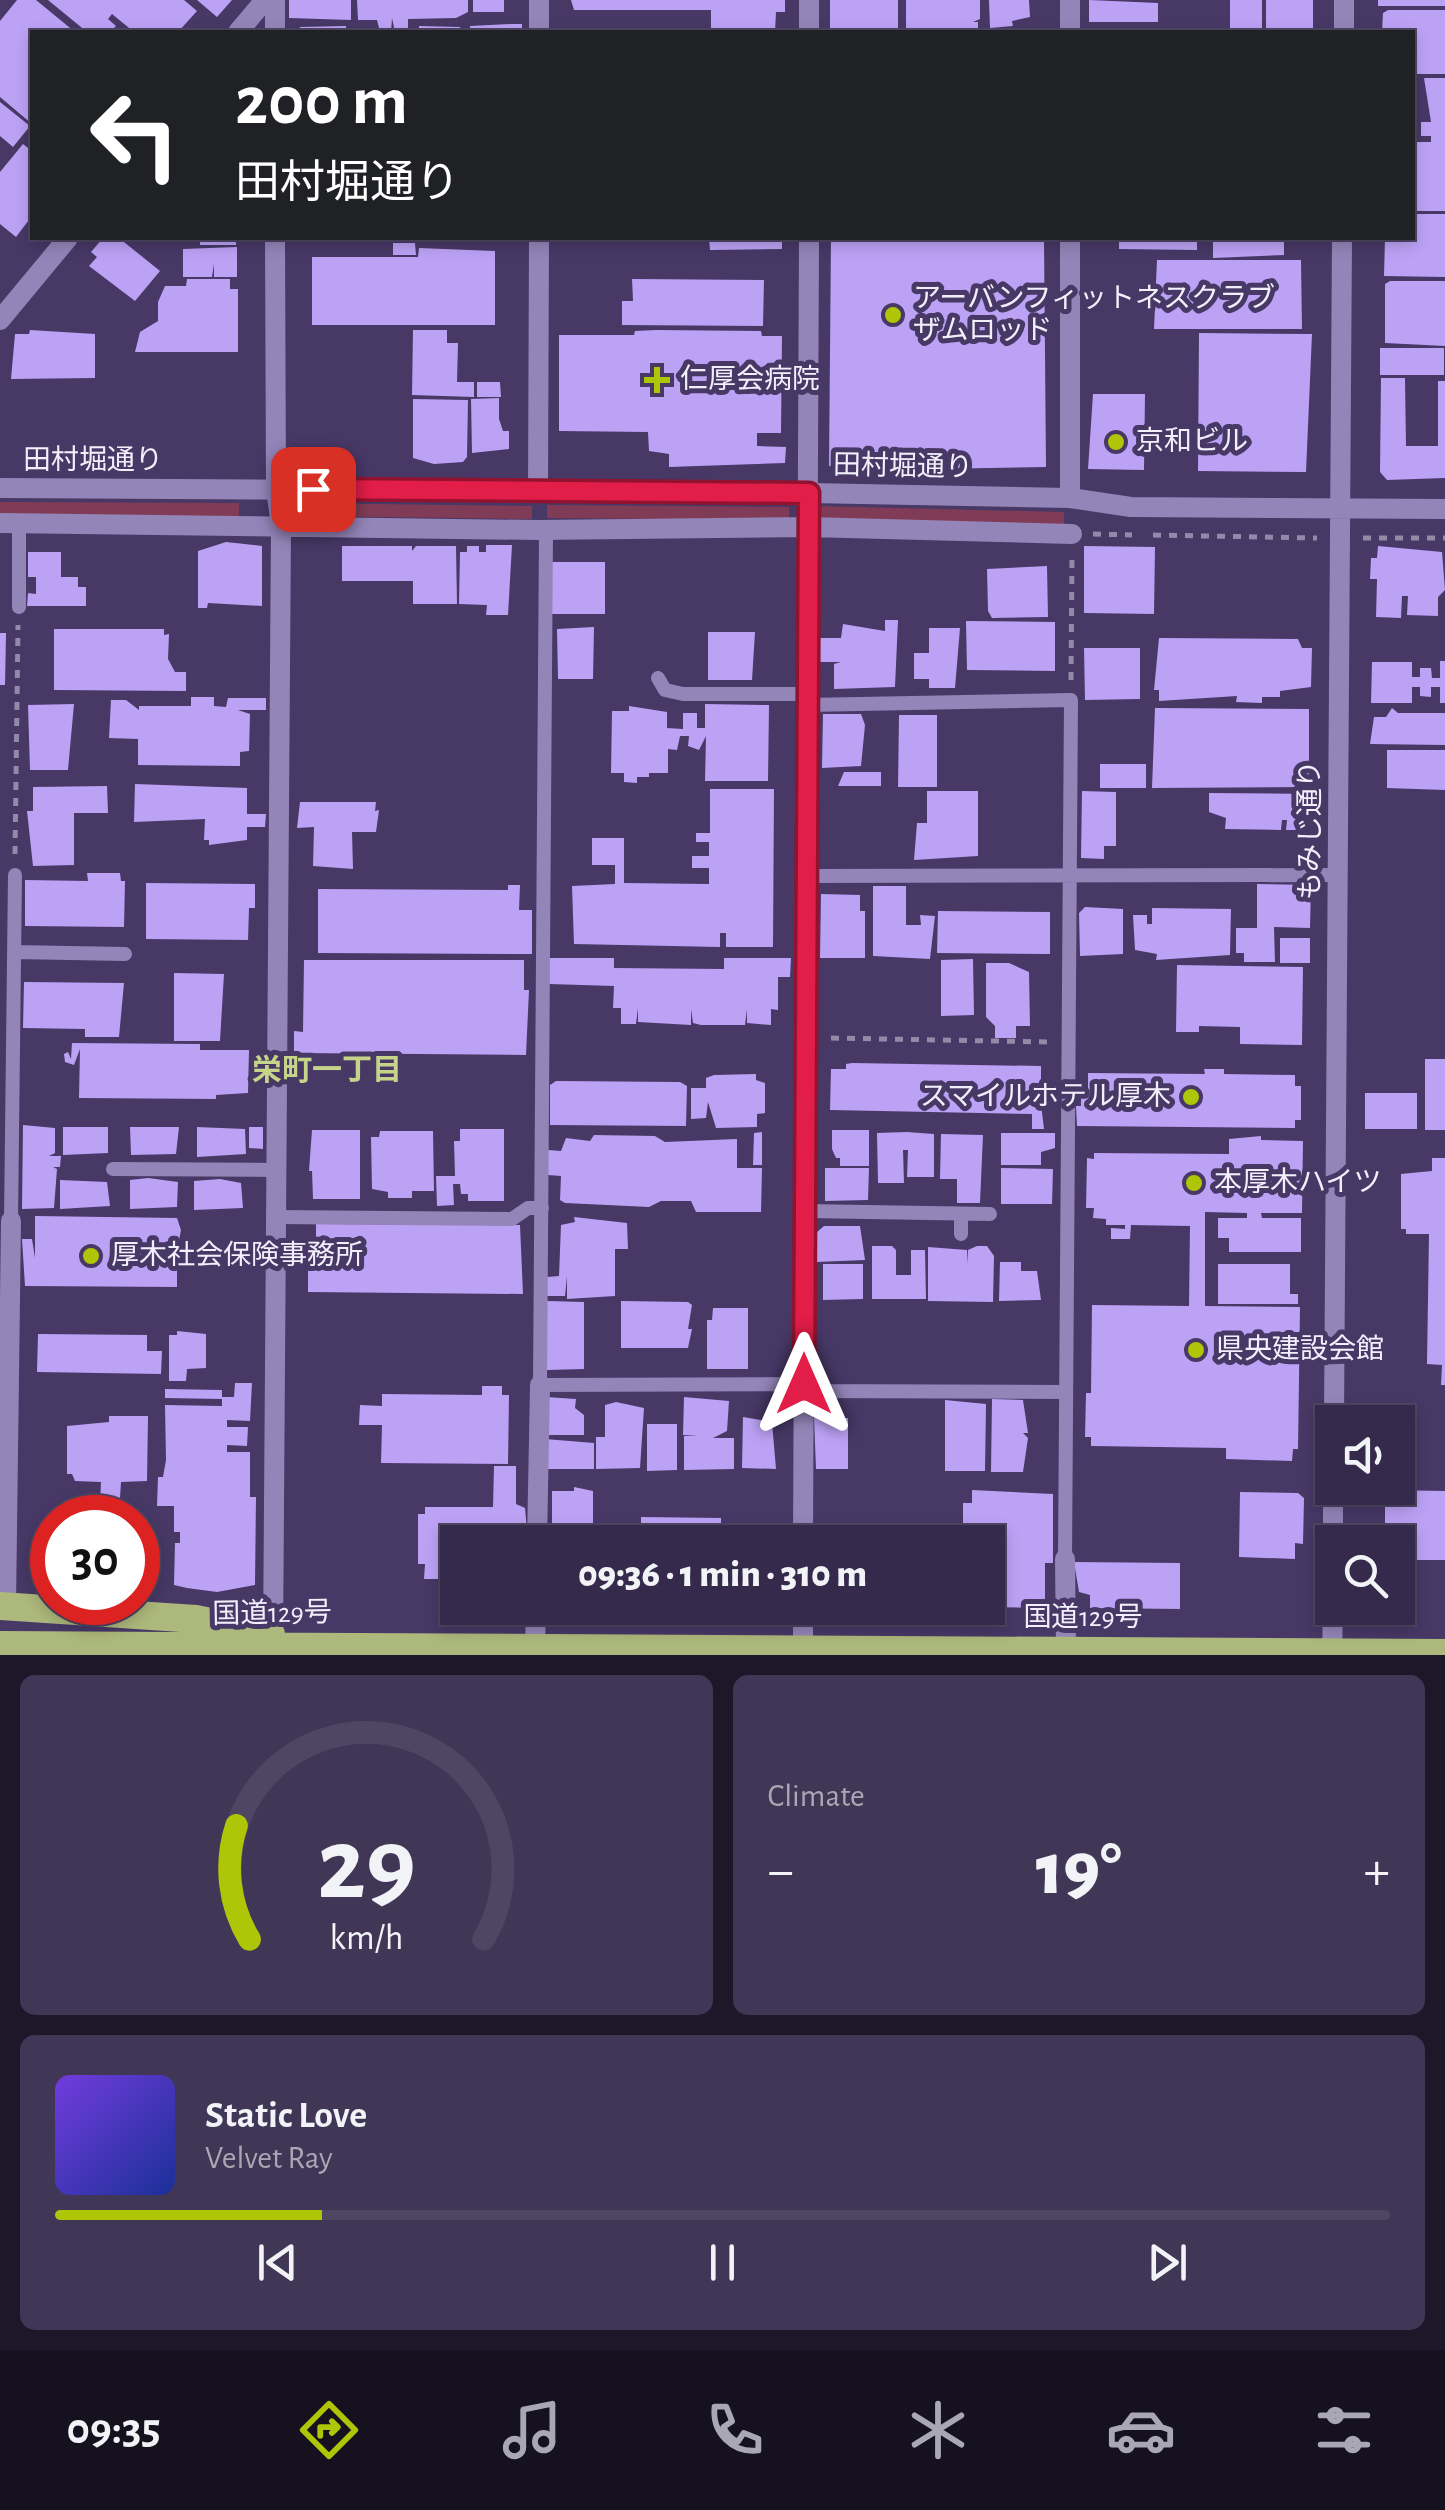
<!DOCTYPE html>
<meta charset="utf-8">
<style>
:root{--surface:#352a4c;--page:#403656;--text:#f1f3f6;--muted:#aaa7b5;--line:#4f4664;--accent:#afc507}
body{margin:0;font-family:"Alegreya Sans","Noto Sans JP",sans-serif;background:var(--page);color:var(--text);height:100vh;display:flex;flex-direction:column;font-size:38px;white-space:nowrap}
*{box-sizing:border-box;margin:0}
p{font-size:32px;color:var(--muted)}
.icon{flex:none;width:55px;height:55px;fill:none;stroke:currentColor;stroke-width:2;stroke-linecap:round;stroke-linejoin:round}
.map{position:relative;height:1655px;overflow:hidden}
.drawer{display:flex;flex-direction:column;gap:20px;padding:20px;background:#1d172a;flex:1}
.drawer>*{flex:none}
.banner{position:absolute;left:30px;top:30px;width:1385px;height:210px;border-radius:0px;box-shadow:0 5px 15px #0003,0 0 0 2px var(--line);background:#202124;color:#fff;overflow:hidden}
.controls{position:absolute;left:1315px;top:1405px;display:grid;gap:20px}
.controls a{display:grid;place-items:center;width:100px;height:100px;border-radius:0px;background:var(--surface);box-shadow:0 5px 15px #0003,0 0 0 2px var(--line);font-size:50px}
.speed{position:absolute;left:30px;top:1495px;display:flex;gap:20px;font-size:50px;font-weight:700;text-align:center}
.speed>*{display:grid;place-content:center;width:130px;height:130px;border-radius:50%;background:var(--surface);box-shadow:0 5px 15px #0003,0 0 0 2px var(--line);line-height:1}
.speed .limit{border:15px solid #d22;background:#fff;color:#111}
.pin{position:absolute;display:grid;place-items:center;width:85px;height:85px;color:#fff;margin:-42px;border-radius:20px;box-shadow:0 5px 15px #0006}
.me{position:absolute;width:110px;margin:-55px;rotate:0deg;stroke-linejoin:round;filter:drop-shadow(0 0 8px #0008)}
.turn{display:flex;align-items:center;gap:35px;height:210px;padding:0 40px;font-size:45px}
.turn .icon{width:130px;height:130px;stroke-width:2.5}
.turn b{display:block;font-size:70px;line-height:85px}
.big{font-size:75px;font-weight:800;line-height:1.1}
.drawer .card{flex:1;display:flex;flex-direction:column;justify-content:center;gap:15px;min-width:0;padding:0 35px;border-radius:15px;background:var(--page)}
.drawer .dial{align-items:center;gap:0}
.dial svg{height:260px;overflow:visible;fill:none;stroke:var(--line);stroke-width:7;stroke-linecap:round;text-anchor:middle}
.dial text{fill:var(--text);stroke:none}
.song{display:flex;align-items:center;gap:30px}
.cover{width:120px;height:120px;border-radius:15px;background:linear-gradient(135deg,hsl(260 70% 55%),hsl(230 70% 35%))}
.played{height:10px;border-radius:5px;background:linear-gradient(90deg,var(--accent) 20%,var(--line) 20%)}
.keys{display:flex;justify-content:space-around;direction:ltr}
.heat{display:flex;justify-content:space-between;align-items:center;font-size:55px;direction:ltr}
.drawer .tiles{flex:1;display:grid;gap:20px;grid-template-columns:1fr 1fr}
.card:last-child{grid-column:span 2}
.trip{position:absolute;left:440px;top:1525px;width:565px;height:100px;border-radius:0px;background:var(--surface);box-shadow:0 5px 15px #0003,0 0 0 2px var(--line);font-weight:800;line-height:100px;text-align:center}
.tab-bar{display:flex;height:160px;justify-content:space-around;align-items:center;background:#15111e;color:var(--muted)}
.tab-bar .icon{width:70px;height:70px}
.tab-bar .active{color:var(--accent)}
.tab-bar b{font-size:45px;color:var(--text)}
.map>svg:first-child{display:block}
.green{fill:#803c56}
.building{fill:#bca2f5}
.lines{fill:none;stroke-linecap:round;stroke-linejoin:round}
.path{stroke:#9389a8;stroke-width:5;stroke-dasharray:8 8;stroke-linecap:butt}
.service{stroke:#9485b9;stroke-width:14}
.minor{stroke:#9485b9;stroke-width:20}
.tertiary{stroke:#9485b9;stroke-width:20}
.trunk{stroke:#adb87c;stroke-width:28}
.route-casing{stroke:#92132f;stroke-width:25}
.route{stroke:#e11d48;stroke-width:18}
.poi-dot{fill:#afc507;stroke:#473866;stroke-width:4}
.labels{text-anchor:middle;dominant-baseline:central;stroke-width:10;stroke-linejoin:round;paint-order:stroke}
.poi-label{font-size:28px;fill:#f2effb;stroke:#473866;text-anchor:start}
.street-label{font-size:28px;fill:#f2effb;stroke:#473866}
.neighbourhood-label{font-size:30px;font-weight:bold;fill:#c5d488;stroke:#473866}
</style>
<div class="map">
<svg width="1445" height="1655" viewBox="0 0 1445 1655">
<rect width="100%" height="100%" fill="#473866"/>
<path class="green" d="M0,502L239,503V518L0,517Z
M296,503L532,506V519L296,516Z
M547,505L789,507V520L547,518Z
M815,506L1064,512V526L815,520Z"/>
<path class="building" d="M17,0H36L75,32H32V124L0,97V21Z
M48,0H184L197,11L178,32H134L112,14L108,19L116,26L110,32H87Z
M197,0H232L217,17Z
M289,0H351V20L289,18Z
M357,0H468V12L456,18L408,19V32H395L392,18L391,32H380L377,20H358Z
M473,0H504V12H473Z
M571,0H785V12H776L775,32H711V10H574Z
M830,0H898V32H830Z
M906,0H980V19L973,22H978V30L906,32Z
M989,0H1029L1030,17L1012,21L1013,26L990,28Z
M1089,0L1158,3V22H1089Z
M1230,0H1262V32H1230Z
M1266,0H1313V32H1266Z
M1378,0H1445V6H1378Z
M1388,10H1445V74H1412V32H1382L1383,13Z
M511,24H522V32H470V26Z
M346,26V32H300V27Z
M419,26L460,27V32H419Z
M1424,78H1445V211H1412V142H1431V136H1421V122H1431Z
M0,102L30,126L13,147L0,136Z
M23,144L32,151V216L16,237L0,224V172Z
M1417,214H1445V277L1384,276L1385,238H1412V218Z
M103,238H119L160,271L135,301L89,266L97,257L91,252Z
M200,238H236V245H200Z
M709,238H782V249L710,250Z
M831,238H1044L1046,467L876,470L829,466Z
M1119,238H1197V250L1119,249Z
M1213,238H1284V255L1213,258Z
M393,243H415L416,255H393Z
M237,247V277H214V264L212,277H183V249Z
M419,248L495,251V325H312V257H418Z
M1157,260H1301L1302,329H1154Z
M187,279H230V289H238V352H135L140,332L158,321V302L165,286H186Z
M632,279L764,280L763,326L622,325V301H633Z
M1390,281H1445V346L1385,343V284Z
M30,330L95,334V378L11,379L15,334H29Z
M413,330H447V343H458L457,382H474V397L412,395Z
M656,330L761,331L762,336H782L781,433H757V446L786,447L785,463L669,467V454L649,451L648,432L559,431V335H634L635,331Z
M1199,333L1312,334L1306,472L1198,471Z
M1380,348H1444V375H1380Z
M1381,378H1405L1406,446H1438V381H1445V478L1387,480L1380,472Z
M477,382H500L501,397H477Z
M1093,394H1145L1144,470L1088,469Z
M499,398V419L503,431H509V449L472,453L471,399Z
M413,399L468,400L467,457L463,462L434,464L413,458Z
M226,542L262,546V606L208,603L207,608H198V551Z
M486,545H512L508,615H486L487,605L459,604L460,552H467V546H479V552H486Z
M342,546H412V551L416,546H456L457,604H413V581H342Z
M1084,546L1155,547L1154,614L1084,613Z
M1378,546L1442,552L1445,590L1438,597V616L1407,615L1408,596H1402L1401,618L1376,617L1377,579H1370L1371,558H1377Z
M28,552H61V577H78V587H86V606H27L28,593L36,594V577H28Z
M552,562H605V614H552Z
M1047,566L1048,617L992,618L988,611L987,569Z
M885,620H898L895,687L834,689V664L841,662H818V638H841L843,624L885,631Z
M966,621L1055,622V671L967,670Z
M594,627L593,679H558L557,629Z
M929,628H960L955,688H929V679H914V653H929Z
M54,629H164V635L169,634L168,659L175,672H186V691L54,690Z
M708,632H755L752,680H708Z
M0,633H6L5,685H0Z
M1159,638L1298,639L1302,648H1312L1311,687L1280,691V697H1262V703L1236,702L1237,696L1159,701V690H1154Z
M1084,648H1140V699L1085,700Z
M1440,661H1445V703H1440V687H1431V697L1420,696V687H1412V703H1371L1372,662H1412V677H1420V668H1431L1432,678H1440Z
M191,697H214V706L226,707L225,711L228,698H266V710H238L250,714L249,751L240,752V766L138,765V739L109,738L111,700H126L139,710V706H191Z
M74,704L68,770H30L28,705Z
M705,704L769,705L768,781H705L706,736L699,750L688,746L689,736H680L677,750L668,749V773H649V777H637V783L624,782V773H611L612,711H629V706L667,712V728L683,729V713H697V728H705Z
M1155,708L1309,709V787L1152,788Z
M1392,708L1398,713H1445V745L1370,744L1374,717H1386Z
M823,714H861L865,725L861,766L822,768Z
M899,715H937V787H898Z
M1387,750H1445V790L1387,788Z
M1100,764H1146V788H1100Z
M844,772H881V786H838Z
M135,784L247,788V814H266L265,827H247V840L209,845V840H204L205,819L134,822Z
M107,786L108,813H74V865L33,866L27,811H33V787Z
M710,789H774L773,947H726V933H720V947L574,944L572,886L615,884V865H592V838H624V883L709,884V868H692V856H709V842H696V833H710Z
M927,791H978V856L914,860L917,823H927Z
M1082,791L1116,792V846H1104V859L1081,858Z
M1209,793L1311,794L1310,824H1304V830H1286L1287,820H1282L1281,830L1225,829L1226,818L1209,812Z
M300,802H376L375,811L379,810L376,832H352L353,869L313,866L314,827L297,828Z
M87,873H120L121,881H125L124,927L25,926V880L88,881Z
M146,883L255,884V908H249L248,940L146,939Z
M1257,884L1311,885L1310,928L1274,927L1275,962H1244V953H1236V928H1257Z
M508,885H520L519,910H532V954L318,953V889L508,890Z
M873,886H906V925H921L920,915L935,916L930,959L873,956Z
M821,894L860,895V911H865V958H820Z
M1085,907L1123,909V954L1080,956L1079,913Z
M1152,908L1231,909L1230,955L1156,960L1157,954L1135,950L1133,915H1147V924H1152Z
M938,911L1050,912V954L937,953Z
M1280,938H1310V963H1280Z
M549,958H614V968L724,969V958H791L790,977H778V1010L771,1009V1025L747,1023V1009L745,1025H701L693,1023L691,1009V1025L638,1022V1008L636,1024H621V1008H613L614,986L549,984Z
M973,959L974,1015L941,1016V960Z
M304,960H524V990H529L526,1055L294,1053V1031L303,1032Z
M986,963H1009L1029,972L1030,1026H1016V1038H995V1026L986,1017Z
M1177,965L1303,967L1302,1045L1240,1044V1027L1199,1026V1032H1176Z
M174,973L224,974L220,1041H174Z
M24,982L124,983L119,1037H85V1029L23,1028Z
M72,1043L200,1044V1050H249L248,1093L216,1095V1099L79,1098L80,1049L74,1065L65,1062L64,1054L68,1052L71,1059Z
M1425,1059H1445V1130H1425Z
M852,1063L1041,1066V1083H1049L1048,1104H1041L1044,1129H1032V1114L830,1110L831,1069H846V1064Z
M1204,1069H1224V1074L1295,1075V1086H1301V1120H1295V1128L1077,1126L1076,1106H1081V1088H1088V1073L1205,1074Z
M756,1074V1080L765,1083V1113L757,1114V1127L716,1128L708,1102L706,1118L691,1119V1088H706V1078L714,1075Z
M556,1081L680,1082L687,1086L686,1126L550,1125V1085Z
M1365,1093H1417V1129H1365Z
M23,1125L55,1128V1153L49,1156H61L60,1167H53L57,1169L54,1208L22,1209Z
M63,1127H108V1153L63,1155Z
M130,1127H179L176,1154L131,1155Z
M197,1127L245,1129L246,1154L197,1157Z
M249,1127H263V1149L249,1148Z
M460,1129H504V1201H468V1194H461L460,1184H453L454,1205L437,1206L436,1176H455L454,1141H460Z
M312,1130H360V1199H313L312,1171H309Z
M832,1130H869V1166H840V1158H836L832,1149Z
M380,1131H433L434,1191H412V1198H388V1192L372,1189L371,1137H379Z
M762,1132V1165H753L754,1133Z
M907,1132L934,1134V1177H907L908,1150H903L904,1183H878L877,1133Z
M1001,1133H1055V1148L1041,1152V1165H1001Z
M941,1134L983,1135L980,1203H957V1179H940Z
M594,1135L655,1136L665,1142L737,1139V1168H762L761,1212H696L691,1201H661L649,1207L565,1203L560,1200L561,1176L548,1175V1150L561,1151L566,1138L590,1141Z
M1261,1136V1140L1303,1141L1302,1213H1261L1262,1218H1301V1252H1229V1238H1218V1218H1247V1213L1205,1212V1306L1300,1307L1298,1449H1293L1292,1461L1226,1459V1448L1091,1446V1437H1085L1086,1393H1091L1092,1305L1189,1306L1190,1226L1131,1225L1130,1239H1111V1228L1125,1229V1225H1106V1219L1093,1218L1094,1208H1086L1087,1158L1094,1159V1153L1229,1154V1139Z
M1432,1158H1445V1385H1441L1442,1365L1427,1364L1429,1234H1406V1229H1401V1174L1432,1171Z
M825,1168H869L868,1200L825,1201Z
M1001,1168L1053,1169L1052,1204H1001Z
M148,1178L178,1182L177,1207L130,1209V1180Z
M220,1179L241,1183L243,1208L194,1210V1181Z
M60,1180L107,1182L110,1206L60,1209Z
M35,1216L177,1218L181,1230L177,1251H186V1269L177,1268V1287L25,1286L22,1239H32L35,1258Z
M574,1217L627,1223L628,1249H615V1296L567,1299V1276L565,1296H547V1277L559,1276L561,1225L575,1222Z
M316,1224L520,1225L523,1294L308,1292V1246L316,1245Z
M824,1226H860L865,1260L816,1262L817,1232Z
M872,1246H892L896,1250V1275H911V1250H925L926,1299H872Z
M977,1246H987L994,1256L993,1302L928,1301V1247L967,1250L968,1264V1250Z
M1000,1262H1021V1271H1037L1041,1300L999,1301Z
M823,1264H863V1299L823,1300Z
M1218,1264H1290V1294H1298V1304H1218Z
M547,1301L584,1302V1369L547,1370Z
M621,1301L688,1302L692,1305L688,1329H692L688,1348H621Z
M713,1308H748V1369H707V1320H712Z
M177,1331L206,1334V1368L187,1369L186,1381H169V1335H177Z
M38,1334L147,1335V1351H162L161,1374L37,1372Z
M235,1383H252L250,1421L227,1420V1427H248L247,1446L227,1445V1452H250V1497H256L255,1585L217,1592L187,1588L174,1585L175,1543H180V1532H174V1506H157L158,1477H163L166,1460L165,1405L222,1406V1399L165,1398V1389L222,1390V1397H234Z
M482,1386H502V1395H509L508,1464L381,1463L382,1425H359L360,1405L382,1406V1394L482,1395Z
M546,1397L576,1399L575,1408L584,1415V1435H546Z
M684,1397L729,1401L727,1431L713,1438H734V1469L684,1470V1436L698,1435H683Z
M992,1399L1023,1400L1028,1433H1023L1028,1438L1023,1472H991Z
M945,1400L986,1404L985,1471H945Z
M616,1402L644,1408L640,1468L596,1469V1437H605V1405Z
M109,1416H148L147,1481L121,1482L120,1498L100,1504L101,1482L75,1481L72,1474H67V1426L109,1422Z
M743,1417L772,1422L776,1469L742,1468Z
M814,1418H848V1469H816Z
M647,1424H677V1470L647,1471Z
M545,1439L594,1443V1469H545Z
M494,1466H516V1504L525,1508L528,1542H458V1600L438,1599V1579H424L425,1564H418V1514H425V1507H493Z
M574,1487L593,1491V1542H552V1491H574Z
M972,1490L1053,1494V1563H1045V1599L1041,1608L988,1607V1542H963V1503H972Z
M1385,1490L1445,1491V1560H1402L1398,1542H1385Z
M1240,1492L1298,1493L1304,1498L1303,1544L1295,1543V1559L1239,1557Z
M641,1517L721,1518V1542H641Z
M1074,1562L1180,1563V1609L1090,1608V1595L1079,1592Z"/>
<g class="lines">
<path class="path" d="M1093,534L1132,535
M1153,535L1317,538
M1363,538H1445
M1071,680L1072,556
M15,854L18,625
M831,1038L1050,1042"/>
<path class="service" d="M546,530L540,1385L804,1384
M19,607V523
M658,678L665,690L683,694H807
M806,705L1071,700L1065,1559
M805,876L1338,875
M14,952L125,954
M113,1169L277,1170
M805,1211L990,1214
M276,1217L512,1219L528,1208H542
M11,1221L15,875
M961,1234V1214
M804,1391L1064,1392"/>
<path class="minor" d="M275,0V32
M809,0V32
M1070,0V32
M238,32L265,0
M539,32V0
M1070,238V498
M0,320L68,238
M538,490L539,238
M0,523L538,530L808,527L1072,534
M537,1542L540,1385
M803,1542L809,238
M1065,1559L1066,1650
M6,1606L11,1221
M803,1608V1649
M273,1645L281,526L276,489L275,238
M535,1647L536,1608"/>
<path class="tertiary" d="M1344,32V0
M0,488L809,493L1070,498L1131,507L1445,509
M1334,1422L1342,238
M1333,1542V1488
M1332,1655L1333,1608"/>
<path class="trunk" d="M0,1606L196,1619L271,1634
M0,1645L1445,1653"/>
</g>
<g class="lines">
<g class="route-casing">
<path id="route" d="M313,489L809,493L804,1384"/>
</g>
<use href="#route" class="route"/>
</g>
<g class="poi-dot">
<circle cx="893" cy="315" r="10"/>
<path d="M652 365h10v10h10v10h-10v10h-10v-10h-10v-10h10z"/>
<circle cx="1116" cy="442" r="10"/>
<circle cx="1191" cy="1097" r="10"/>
<circle cx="1194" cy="1183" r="10"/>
<circle cx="91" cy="1256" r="10"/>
<circle cx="1196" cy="1350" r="10"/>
</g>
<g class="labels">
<g class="poi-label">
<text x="913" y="299">アーバンフィットネスクラブ<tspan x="913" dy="32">ザムロッド</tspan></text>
<text x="680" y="380">仁厚会病院</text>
<text x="1136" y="442">京和ビル</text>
<text x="1171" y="1097" text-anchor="end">スマイルホテル厚木</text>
<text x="1214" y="1183">本厚木ハイツ</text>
<text x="111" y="1256">厚木社会保険事務所</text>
<text x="1216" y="1350">県央建設会館</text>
</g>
<g class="street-label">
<text x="93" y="461">田村堀通り</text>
<text transform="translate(903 467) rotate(1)">田村堀通り</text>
<text transform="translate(1311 830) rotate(-90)">もみじ通り</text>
<text transform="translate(272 1614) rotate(-1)">国道129号</text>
<text x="1083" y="1618">国道129号</text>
</g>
<g class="neighbourhood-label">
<text x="327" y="1071">栄町一丁目</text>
</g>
</g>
</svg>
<div class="controls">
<a><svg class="icon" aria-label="sound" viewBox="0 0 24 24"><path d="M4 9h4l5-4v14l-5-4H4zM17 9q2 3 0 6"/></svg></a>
<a><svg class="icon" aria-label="search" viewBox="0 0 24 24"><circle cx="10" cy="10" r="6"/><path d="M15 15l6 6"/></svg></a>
</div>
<div class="speed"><div class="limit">30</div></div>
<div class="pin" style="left:313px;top:489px;background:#d93025"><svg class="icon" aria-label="arrive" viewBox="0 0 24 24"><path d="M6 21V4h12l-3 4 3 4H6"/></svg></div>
<svg class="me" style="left:804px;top:1384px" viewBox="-20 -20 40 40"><path d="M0-17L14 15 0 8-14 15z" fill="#e11d48" stroke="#fff" stroke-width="4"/></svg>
<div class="trip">09:36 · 1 min · 310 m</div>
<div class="banner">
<div class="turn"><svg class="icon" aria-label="left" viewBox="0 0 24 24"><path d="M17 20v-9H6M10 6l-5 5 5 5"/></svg><div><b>200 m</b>田村堀通り</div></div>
</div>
</div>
<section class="drawer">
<div class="tiles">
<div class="card dial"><svg viewBox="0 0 100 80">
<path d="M14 69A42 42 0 1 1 86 69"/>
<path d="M14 69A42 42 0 0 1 10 34" stroke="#afc507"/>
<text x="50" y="56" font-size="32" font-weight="700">29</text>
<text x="50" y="72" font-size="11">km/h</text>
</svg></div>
<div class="card"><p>Climate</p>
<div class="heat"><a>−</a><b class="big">19°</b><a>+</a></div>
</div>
<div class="card">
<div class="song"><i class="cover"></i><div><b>Static Love</b><p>Velvet Ray</p></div></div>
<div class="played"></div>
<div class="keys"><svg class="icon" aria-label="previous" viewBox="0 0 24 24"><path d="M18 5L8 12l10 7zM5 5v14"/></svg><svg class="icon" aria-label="pause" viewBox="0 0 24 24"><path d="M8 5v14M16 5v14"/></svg><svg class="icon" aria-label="next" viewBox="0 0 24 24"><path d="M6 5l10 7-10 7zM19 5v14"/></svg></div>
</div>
</div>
</section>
<nav class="tab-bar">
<b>09:35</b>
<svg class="icon active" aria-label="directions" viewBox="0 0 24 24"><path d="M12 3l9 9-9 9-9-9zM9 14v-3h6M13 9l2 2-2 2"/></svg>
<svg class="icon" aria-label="music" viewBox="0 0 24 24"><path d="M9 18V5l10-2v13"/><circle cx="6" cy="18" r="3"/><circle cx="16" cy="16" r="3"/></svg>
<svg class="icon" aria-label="phone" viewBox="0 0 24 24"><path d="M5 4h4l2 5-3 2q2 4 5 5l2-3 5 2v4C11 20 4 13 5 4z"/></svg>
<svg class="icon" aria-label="climate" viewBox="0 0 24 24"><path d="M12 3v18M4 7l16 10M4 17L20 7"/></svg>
<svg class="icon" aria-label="car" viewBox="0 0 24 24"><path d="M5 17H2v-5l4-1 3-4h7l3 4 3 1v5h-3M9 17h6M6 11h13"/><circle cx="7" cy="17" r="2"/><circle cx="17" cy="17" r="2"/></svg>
<svg class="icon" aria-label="filters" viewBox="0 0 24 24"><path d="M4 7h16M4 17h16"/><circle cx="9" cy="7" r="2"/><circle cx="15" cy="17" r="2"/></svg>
</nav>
